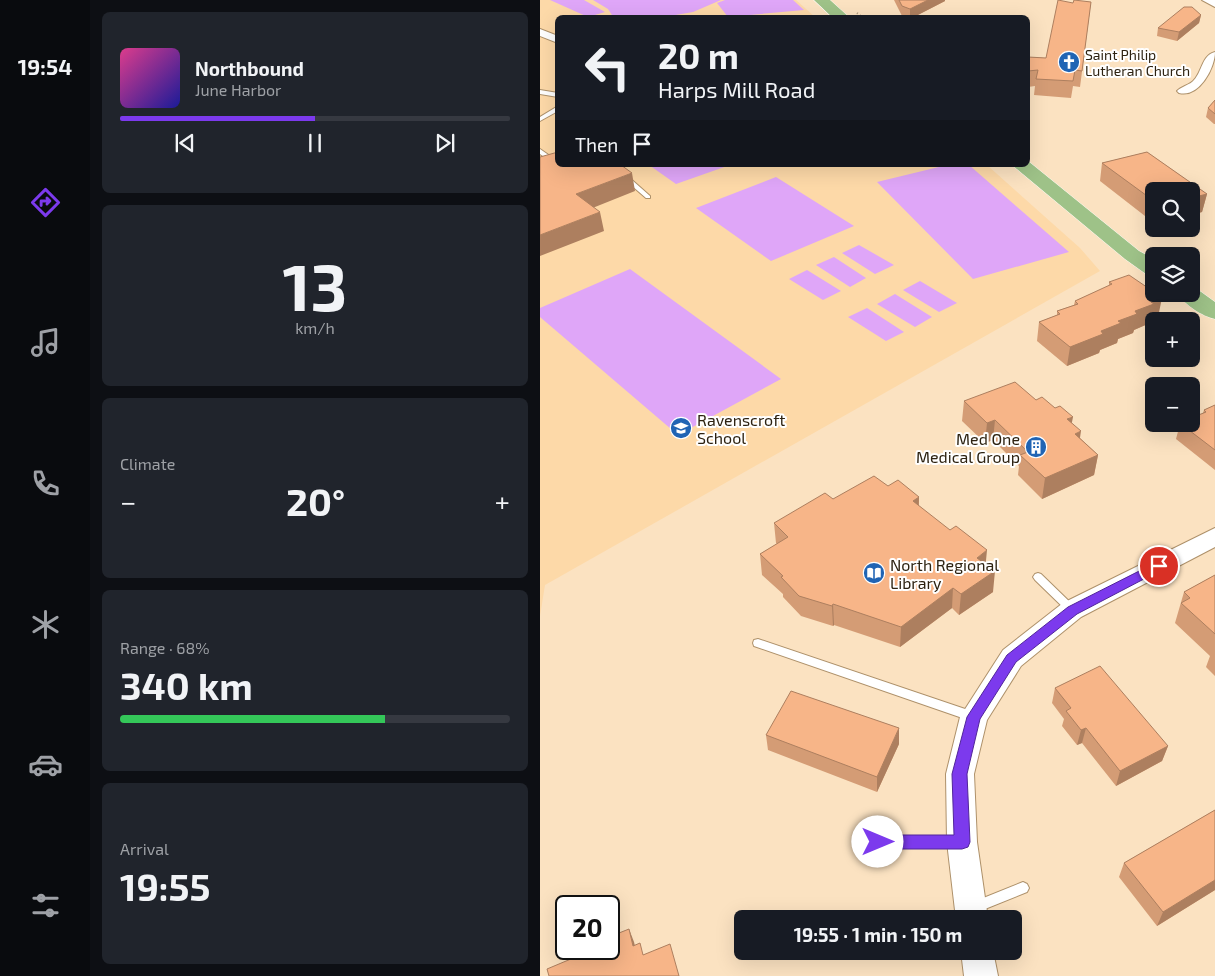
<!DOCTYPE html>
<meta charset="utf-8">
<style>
:root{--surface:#171b24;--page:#20242c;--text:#f1f3f6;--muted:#9ea1a6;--line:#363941;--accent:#7c3aed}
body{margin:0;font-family:"Exo 2",sans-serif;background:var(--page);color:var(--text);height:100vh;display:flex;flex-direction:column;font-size:19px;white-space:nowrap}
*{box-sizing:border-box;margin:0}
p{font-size:16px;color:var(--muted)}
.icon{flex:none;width:28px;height:28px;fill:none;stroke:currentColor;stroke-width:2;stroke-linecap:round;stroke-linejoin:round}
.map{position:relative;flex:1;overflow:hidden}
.panel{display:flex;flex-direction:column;gap:12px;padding:12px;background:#0d0f14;width:450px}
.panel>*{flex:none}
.banner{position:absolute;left:15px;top:15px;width:475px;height:152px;border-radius:8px;box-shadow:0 5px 20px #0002;background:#171b24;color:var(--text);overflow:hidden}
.fabs{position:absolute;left:605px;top:182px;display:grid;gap:10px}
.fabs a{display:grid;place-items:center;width:55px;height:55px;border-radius:8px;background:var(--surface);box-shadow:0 5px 20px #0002;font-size:25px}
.speed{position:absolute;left:15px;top:895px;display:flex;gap:10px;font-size:25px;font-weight:700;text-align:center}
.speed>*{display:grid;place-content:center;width:65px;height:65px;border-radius:50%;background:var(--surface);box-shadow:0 5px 20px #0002;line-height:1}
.speed .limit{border:2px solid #111;border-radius:8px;background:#fff;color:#111}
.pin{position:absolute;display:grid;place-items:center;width:42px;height:42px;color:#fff;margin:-21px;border:2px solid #fff;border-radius:50%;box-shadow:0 1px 5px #0007}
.me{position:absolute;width:55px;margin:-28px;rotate:90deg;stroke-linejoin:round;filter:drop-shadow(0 0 4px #0008)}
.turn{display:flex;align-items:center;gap:18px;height:105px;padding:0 20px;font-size:22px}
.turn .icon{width:65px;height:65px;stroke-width:2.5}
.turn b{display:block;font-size:35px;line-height:42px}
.then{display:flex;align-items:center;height:48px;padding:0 20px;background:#0003;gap:10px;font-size:19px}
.big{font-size:38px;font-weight:700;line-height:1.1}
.panel .widget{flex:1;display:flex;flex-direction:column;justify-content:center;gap:8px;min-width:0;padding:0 18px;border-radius:8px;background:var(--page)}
.panel .dial{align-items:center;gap:0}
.dial b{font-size:65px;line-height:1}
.song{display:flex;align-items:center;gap:15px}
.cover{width:60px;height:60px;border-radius:8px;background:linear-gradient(135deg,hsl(330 70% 55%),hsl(240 70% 35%))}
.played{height:5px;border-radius:2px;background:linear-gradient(90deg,var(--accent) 50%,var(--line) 50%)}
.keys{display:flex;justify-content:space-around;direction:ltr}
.heat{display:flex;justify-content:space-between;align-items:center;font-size:28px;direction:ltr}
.charge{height:8px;border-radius:4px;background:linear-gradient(90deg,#34c759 68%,var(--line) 0)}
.trip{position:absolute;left:194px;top:910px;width:288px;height:50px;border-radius:8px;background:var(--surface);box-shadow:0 5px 20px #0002;font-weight:700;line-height:50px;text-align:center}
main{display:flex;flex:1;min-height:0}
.dock{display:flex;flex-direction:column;width:90px;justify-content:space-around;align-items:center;background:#090b0e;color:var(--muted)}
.dock .icon{width:35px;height:35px}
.dock .selected{color:var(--accent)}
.dock b{font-size:22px;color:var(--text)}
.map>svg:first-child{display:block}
.built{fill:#fdd9a8}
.green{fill:#dfa6f8}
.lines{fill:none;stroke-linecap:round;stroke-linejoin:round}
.service-casing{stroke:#ae916a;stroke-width:2}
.minor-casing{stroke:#ae916a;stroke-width:2}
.tertiary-casing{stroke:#ae916a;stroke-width:2}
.primary-casing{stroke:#fff;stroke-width:1}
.path{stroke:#a8957a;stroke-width:2;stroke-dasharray:1 2.5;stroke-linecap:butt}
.service{fill:#fff;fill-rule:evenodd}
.minor{fill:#fff;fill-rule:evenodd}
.tertiary{fill:#fff;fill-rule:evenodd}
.primary{fill:#9ec288;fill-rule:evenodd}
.wall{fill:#d49c75}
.shaded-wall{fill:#ad7f5f}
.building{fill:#f7b588;stroke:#ad7f5f}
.route{fill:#7c3aed;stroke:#51269a}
.labels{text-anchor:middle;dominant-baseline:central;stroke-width:4;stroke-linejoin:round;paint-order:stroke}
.far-poi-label{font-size:14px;fill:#2d2211;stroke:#fff;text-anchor:start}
.poi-label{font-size:16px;fill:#2d2211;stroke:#fff;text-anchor:start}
</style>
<main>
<nav class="dock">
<b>19:54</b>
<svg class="icon selected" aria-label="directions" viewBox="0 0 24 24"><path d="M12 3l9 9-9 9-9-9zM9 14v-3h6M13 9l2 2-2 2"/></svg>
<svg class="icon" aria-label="music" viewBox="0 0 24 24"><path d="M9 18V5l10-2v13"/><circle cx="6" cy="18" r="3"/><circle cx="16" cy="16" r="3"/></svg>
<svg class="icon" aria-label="phone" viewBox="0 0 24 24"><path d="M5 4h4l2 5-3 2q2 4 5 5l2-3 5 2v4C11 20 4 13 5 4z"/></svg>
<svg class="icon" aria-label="climate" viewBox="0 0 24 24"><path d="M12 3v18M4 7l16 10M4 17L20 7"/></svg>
<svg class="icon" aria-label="car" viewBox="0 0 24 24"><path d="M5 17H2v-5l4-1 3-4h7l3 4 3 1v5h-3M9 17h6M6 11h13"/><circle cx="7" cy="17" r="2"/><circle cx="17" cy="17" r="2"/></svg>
<svg class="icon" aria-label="filters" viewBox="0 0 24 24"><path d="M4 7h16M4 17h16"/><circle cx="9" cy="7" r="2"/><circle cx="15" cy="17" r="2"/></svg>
</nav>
<section class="panel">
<div class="widget">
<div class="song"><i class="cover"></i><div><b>Northbound</b><p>June Harbor</p></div></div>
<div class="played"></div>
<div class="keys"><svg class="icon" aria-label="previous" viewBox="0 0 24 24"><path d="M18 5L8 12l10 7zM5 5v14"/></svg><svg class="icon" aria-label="pause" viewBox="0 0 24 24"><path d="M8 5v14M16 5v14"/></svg><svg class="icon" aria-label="next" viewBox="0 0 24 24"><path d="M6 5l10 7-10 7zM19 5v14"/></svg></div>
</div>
<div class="widget dial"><b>13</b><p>km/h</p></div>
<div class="widget"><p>Climate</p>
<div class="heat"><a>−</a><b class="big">20°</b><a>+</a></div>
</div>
<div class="widget"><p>Range · 68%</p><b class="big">340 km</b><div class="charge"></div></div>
<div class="widget"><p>Arrival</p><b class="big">19:55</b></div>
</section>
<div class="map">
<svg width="675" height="976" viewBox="0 0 675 976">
<rect width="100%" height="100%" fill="#fbe2c1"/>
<path class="built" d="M0,0H256L275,17L18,18V165H447L540,248L560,271L5,585L0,616Z"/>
<path class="green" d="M10,0H44L65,12L48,17Z
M53,0H181L153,12L124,17L74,18L68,9Z
M185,0H253L264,10L188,17L177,3Z
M109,165H190L136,184Z
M407,165H429L529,252L433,279L337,182Z
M236,177L314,226L231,261L156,208Z
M319,245L354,265L335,274L302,253Z
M294,257L326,278L310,287L276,265Z
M90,269L241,379L138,435L0,317V308Z
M267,270L301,291L283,300L249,279Z
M380,281L417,303L399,312L363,290Z
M355,294L392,317L375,327L337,304Z
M327,308L364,332L346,341L308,317Z"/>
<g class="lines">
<g class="service-casing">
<path id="service" d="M0,90L18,93V97L0,94Z
M18,106V111L0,121V117Z
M0,149L10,156L18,153V157L7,159L0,154Z
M68,165H75L110,196V198H106Z
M498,573L501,574L535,607L537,610L535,613L532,614L529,613L495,580L493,577L495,574Z
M218,639L434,712L438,714L439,717L438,720L434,722L214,646L213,643L214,640Z
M322,836H417L421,838L423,842L421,846L417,848H322L318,846L316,842L318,838Z
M483,882L487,884L489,888L487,892L435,913L431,911L429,907L431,903Z"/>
</g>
<g class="minor-casing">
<path id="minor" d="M662,0H675V7Z
M0,29L18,36V43L0,36Z
M675,52C675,68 659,98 639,93L637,91C642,86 650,85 654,80C662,72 662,55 675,52Z"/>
</g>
<g class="tertiary-casing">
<path id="tertiary" d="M675,528V547L541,617L481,666L447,720L434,774L437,842L448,919H416L407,842L406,774L420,717L463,650L523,603Z
M421,951H453L458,976H424Z"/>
</g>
<g class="primary-casing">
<path id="primary" d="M274,0H290L310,18H293Z
M488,161L599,251L614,259V275L606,274L585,259L472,165H488Z
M651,288L657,289L675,302V319C662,316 645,305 638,294H651Z"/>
</g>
<path class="path" d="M317,13L323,18"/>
<use href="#service" class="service"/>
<use href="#minor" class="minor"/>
<use href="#tertiary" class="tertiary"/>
<use href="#primary" class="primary"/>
</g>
<path class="wall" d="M354,0H405V1L372,18H367L362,16Z
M551,2L540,87L533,86L531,98L494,95L495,86L488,87V57L506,58L533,3Z
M661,15L659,23L637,41L617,36L618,28Z
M675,100V124H674L666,117L668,108Z
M607,152L667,194L662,212L651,215V191H614V223L560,181L562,163Z
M569,282L618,317L611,320L610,323L594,330L593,333L578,339L577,343L560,350L559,353L527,366L497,341L499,322L517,315V311L534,305L535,301L569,286Z
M496,400L515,408L532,423L540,438L558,455L554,475L502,499L478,475L479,466L453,440L445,443L422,421L424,401Z
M675,405V470L636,439L640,424H651L663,413L664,410Z
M348,486L379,497V506L446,565L453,592L419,615L412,608L360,647L294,625L293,626L261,616L243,597V594L222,575L220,554L237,544L236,543L234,523L293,499Z
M675,575V676L666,667L670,656L635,623L644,592Z
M515,688L628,746L622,761L576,786L542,743L537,745L522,726L524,719L512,703Z
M226,735L359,744L337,792L228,750Z
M675,810V890L617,926L579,877L584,863Z"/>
<path class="shaded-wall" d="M388,0H405V1L372,18H370V9Z
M661,15L659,23L637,41L639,32Z
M92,173L95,191L40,213L36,194Z
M667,194L662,212L651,215V198Z
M60,212L64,231L0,256V235Z
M622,298L618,317L611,320L610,323L594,330L593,333L578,339L577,343L560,350L559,353L527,366L530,347L561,331L611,302Z
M533,417L529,437L527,419Z
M455,420L453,440L445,443L447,423Z
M541,431L538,451L535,434Z
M558,455L554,475L502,499L505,478Z
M379,497L378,517L373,501Z
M447,550L445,571L437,558Z
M455,571L453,592L419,615L421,594Z
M413,588L412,608L360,647L361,627Z
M293,604L294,625L293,626L292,606Z
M359,728V744L337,792V777Z
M546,728L542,743L537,745L541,730Z
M628,746L622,761L576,786L580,771Z
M675,880V890L617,926L623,912Z
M89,929L94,942L98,959L93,946Z"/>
<path class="building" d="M359,0H388L370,9L362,6Z
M518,0L533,3L534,0L551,2L542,71L535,70L533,81L496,79L498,70L488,71V57L506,58Z
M644,7H652L661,15L639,32L618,28Z
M675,100V114L668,108Z
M18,152V165H81L92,173L36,194L60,212L0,235V157Z
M607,152L667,194L651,198V191H614V201L562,163Z
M589,275L614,292V294H616L622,298L611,302L614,304L595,311L597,314L578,321L581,323L561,331L563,334L530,347L499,322L520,314L517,311L538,304L535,301L572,284L569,282Z
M475,382L496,400L502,397L515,408L520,406L533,417L527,419L541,431L535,434L558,455L505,478L480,455L488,452L455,420L447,423L424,401Z
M675,405V450L641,424H651V418L666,412L664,410Z
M334,476L348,486L358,480L379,497L373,501L410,530L416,526L447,550L437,558L455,571L421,594L413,588L361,627L293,604L292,606L259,596L241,577L243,576L220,554L248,537L234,523L285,493L293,499Z
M675,575V634L641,603L650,598L644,592Z
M560,666L628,746L580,771L546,728L541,730L526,711L531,708L515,688Z
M251,691L359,728L337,777L226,735Z
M675,810V880L623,912L584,863Z
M89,929L93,946L100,943L103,955L130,944L139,976H9L7,969L38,956L36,950L40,949H69V937Z"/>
<path class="route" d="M619,561L623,563L625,566L623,569L537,614L476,662L440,719L427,774L430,842L428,847L422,849H338L333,847L331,842L333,837L338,835H414L412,774L427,717L467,655L528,607Z"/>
<defs>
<g id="church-disc" transform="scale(1.125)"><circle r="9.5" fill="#2064b4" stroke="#fff"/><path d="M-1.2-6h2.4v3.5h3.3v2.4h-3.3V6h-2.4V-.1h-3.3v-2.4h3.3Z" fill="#fff"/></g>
<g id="school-disc" transform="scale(1.125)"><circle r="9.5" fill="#2064b4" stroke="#fff"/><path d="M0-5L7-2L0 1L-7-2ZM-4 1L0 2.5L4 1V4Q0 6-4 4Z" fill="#fff"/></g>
<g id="building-disc" transform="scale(1.125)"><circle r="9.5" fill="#2064b4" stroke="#fff"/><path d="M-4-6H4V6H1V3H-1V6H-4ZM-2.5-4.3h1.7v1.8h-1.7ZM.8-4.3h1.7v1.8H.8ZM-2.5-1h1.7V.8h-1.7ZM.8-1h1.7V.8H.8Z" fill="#fff"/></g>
<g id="library-disc" transform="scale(1.125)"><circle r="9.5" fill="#2064b4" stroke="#fff"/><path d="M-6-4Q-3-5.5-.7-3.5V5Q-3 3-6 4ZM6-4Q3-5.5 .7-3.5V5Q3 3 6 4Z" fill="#fff"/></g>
</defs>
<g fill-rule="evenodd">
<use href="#church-disc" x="529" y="62"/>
<use href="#school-disc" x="141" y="428"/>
<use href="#building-disc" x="496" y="447"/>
<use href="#library-disc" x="334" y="573"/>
</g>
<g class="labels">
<g class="far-poi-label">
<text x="545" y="54">Saint Philip<tspan x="545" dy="16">Lutheran Church</tspan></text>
</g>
<g class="poi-label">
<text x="157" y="419">Ravenscroft<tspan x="157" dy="18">School</tspan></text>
<text x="480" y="438" text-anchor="end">Med One<tspan x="480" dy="18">Medical Group</tspan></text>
<text x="350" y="564">North Regional<tspan x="350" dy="18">Library</tspan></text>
</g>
</g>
</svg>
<div class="fabs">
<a><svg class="icon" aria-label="search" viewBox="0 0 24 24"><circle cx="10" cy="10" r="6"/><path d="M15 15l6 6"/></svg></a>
<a><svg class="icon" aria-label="layers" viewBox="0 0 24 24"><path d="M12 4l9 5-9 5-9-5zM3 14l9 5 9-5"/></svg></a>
<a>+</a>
<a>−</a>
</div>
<div class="speed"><div class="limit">20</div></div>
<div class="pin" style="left:619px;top:566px;background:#d93025"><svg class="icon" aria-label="arrive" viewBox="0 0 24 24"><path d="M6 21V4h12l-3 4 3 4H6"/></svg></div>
<svg class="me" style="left:338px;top:842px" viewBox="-20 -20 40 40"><circle r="19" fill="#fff"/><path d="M0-13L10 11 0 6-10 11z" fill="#7c3aed"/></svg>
<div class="trip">19:55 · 1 min · 150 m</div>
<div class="banner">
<div class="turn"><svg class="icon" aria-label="left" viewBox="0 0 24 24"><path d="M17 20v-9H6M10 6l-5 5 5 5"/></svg><div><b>20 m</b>Harps Mill Road</div></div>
<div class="then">Then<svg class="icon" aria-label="arrive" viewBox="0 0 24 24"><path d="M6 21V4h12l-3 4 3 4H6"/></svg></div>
</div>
</div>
</main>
